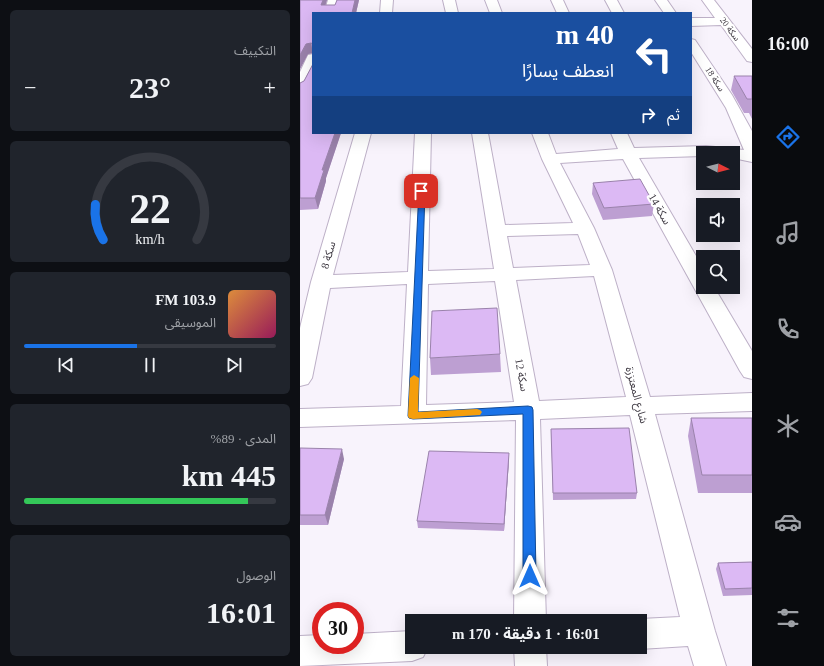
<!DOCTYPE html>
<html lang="ar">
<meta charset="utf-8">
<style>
:root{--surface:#171b24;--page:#20242c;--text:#f1f3f6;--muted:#9ea1a6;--line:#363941;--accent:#1a73e8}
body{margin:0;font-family:"Times New Roman","Noto Sans Arabic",serif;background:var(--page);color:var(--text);direction:rtl;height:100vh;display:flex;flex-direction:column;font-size:15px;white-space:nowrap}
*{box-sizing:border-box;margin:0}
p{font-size:13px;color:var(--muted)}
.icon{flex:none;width:22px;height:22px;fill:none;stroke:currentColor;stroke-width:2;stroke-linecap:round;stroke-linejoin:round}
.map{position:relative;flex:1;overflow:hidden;direction:ltr}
.side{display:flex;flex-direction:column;gap:10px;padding:10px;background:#0d0f14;width:300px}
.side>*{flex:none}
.top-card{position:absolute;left:12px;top:12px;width:380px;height:122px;border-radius:0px;box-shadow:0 4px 16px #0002;direction:rtl;background:#1a4fa0;color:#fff;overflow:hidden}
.needle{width:26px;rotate:96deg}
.tools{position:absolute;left:396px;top:146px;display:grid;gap:8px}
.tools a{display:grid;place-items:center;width:44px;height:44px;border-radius:0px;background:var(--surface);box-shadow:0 4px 16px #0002;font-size:20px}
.speed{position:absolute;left:12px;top:602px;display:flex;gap:8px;font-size:20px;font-weight:700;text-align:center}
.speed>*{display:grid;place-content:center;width:52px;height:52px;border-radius:50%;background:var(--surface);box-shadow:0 4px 16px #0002;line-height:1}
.speed .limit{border:6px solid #d22;background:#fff;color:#111}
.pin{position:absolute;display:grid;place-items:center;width:34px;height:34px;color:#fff;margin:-17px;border-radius:8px;box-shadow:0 2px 6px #0006}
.me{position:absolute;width:44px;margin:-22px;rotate:0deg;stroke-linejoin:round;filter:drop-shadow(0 0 3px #0008)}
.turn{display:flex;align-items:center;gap:14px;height:84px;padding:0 12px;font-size:18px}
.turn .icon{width:52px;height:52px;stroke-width:2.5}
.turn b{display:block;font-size:28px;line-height:34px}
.then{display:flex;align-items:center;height:38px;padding:0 12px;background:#0003;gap:8px;font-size:15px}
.big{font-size:30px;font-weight:700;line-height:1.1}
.side .tile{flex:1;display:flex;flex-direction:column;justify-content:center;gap:6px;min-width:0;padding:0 14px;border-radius:6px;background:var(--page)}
.side .dial{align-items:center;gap:0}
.dial svg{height:104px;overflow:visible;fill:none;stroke:var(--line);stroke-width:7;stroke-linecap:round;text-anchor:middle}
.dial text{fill:var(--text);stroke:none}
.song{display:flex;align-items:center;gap:12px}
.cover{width:48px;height:48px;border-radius:6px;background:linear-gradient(135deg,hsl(30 70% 55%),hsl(330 70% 35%))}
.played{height:4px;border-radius:2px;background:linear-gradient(90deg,var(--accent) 45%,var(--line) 45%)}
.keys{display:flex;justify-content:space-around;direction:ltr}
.heat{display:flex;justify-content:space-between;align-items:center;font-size:22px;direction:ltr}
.charge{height:6px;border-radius:3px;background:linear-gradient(90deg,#34c759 89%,var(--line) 0)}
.trip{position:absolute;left:105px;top:614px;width:242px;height:40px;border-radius:0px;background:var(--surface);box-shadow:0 4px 16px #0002;font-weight:700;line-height:40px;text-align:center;direction:rtl}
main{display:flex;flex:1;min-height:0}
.menu{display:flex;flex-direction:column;width:72px;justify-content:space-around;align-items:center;background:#090b0e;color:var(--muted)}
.menu .icon{width:28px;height:28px}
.menu .current{color:var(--accent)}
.menu b{font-size:18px;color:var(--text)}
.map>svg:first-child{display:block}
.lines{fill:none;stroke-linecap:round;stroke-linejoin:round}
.minor-casing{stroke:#bdb0c7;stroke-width:2}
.minor{fill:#fff;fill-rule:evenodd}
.wall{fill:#bd9fd2}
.shaded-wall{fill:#9a82ab}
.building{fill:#dcb9f4;stroke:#9a82ab}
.route{fill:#1a73e8;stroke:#114b97}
.slow{fill:#f59e0b}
.labels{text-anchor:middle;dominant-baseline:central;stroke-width:4;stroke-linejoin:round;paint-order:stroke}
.far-street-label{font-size:9px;fill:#3e3942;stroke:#fff}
.street-label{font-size:11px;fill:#3e3942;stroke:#fff}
</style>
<main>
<nav class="menu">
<b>16:00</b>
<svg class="icon current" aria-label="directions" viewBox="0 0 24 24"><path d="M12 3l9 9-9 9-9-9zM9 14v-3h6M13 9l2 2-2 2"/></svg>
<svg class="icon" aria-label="music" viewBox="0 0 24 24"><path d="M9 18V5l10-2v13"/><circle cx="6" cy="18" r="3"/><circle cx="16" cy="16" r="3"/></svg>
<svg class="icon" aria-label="phone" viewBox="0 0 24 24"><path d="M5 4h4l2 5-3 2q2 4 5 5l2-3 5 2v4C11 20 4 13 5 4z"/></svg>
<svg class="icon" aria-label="climate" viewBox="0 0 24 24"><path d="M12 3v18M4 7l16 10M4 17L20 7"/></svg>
<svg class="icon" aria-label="car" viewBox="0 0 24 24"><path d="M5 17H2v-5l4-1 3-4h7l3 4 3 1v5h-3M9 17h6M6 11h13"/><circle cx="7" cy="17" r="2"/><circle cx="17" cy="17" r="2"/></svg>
<svg class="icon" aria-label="filters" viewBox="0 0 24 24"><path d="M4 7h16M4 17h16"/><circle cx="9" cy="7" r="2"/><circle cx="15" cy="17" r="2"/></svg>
</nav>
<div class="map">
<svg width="452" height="666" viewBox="0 0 452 666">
<rect width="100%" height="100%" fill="#f8f3fc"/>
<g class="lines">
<g class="minor-casing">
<path id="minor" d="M28,0H40L36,13H24Z
M81,0H93L92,13H80Z
M143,0H155L158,13H146Z
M185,0H197L202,13H190Z
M251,0H263L269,13H257Z
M305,0H317L324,13H312Z
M355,0H367L376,13H364Z
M402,0H414L452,49V62L447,61L421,25L391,26V18H415Z
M391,39L395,40L432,95L452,131V162L433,158V153H403V156L339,158L403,268V287H414L452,351V379L444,377L440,371L323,159L260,163L294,228L312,270L350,397L452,393V411L355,414L415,631L426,666H394L388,646L340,649L335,647H340V621H335L340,619L380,617L330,415L240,419L246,621H214L216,420L0,427V409L101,406L107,284L30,288L12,378L8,384L0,386V328L11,282L55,133H71L33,275L108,272L115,133H131L128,271L194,269L172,133H188L205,225L273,223L242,159L232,133H248L256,154L318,149L311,133H327L334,148L406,146L444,150L426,108L391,52ZM278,234L290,265L213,268L207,236ZM294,276L326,397L239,401L216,280ZM195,281L214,402L126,405L128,284Z
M13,54V74L5,91L0,92V72L8,55Z
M112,631V647H128L123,657L112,661L0,666V636L21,635V645H55V634Z
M214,647H246L247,666H215Z"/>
</g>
<use href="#minor" class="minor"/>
</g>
<path class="wall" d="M0,0H27L25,5H35L37,0H59L56,13H13V133H41L26,178V181L18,209L0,210V83L4,81L13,64V53L8,54L0,69Z
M434,76H452V119L449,113H444L431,90Z
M293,183L354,204L352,216L303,220L292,194Z
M200,354L201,372L131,375L130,358Z
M391,418H452V493H398L388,436Z
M251,429L337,493L336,499L253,500Z
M0,448L44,459L28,525H0Z
M209,460L204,531L118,528L117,521Z
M452,562V595L423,596L416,569L418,563Z"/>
<path class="shaded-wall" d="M23,0H27L23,13L21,5Z
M55,0H59L56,13H52Z
M11,43L13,53L8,54L0,69V55L6,44Z
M35,133H41L26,178V181L18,209L15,198L22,170Z
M42,449L44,459L28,525L25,515Z
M209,453V460L204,531V524Z"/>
<path class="building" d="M0,0H23L21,5H35L37,0H55L52,13H13V133H35L22,170H24L15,198H0V83L4,81L13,64V44L11,43L6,44L0,55Z
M434,76H452V99H447Z
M340,179L354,204L304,208L293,183Z
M197,308L200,354L130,358L132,311Z
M391,418H452V475H402Z
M329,428L337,493H253L251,429Z
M0,448L42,449L25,515H0Z
M129,451L209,453L204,524L117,521Z
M452,562V588L425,589L418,563Z"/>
<path class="route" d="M119,189H124L125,191L118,412L228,406L232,407L233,410L236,576L234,580L230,581L225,580L223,576V414L113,419L109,418L108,416Z"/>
<path class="slow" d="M114,375L119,378L118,412L177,409L180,410L182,412L180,415L113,419L109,418L108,416L110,378Z"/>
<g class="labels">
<g class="far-street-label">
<text transform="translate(430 29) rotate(53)">سكة 20</text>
<text transform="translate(415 79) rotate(57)">سكة 18</text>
</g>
<g class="street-label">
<text transform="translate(360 209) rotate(60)">سكة 14</text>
<text transform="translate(28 255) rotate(-74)">سكة 8</text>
<text transform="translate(222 375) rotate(80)">سكة 12</text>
<text transform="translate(337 395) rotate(75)">شارع المعتززة</text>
</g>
</g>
</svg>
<div class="tools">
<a><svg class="needle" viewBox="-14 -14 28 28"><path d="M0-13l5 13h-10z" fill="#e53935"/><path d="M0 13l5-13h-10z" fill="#9ea1a6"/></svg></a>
<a><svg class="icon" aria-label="sound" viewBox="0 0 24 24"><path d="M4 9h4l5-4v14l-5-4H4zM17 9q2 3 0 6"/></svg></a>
<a><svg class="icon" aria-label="search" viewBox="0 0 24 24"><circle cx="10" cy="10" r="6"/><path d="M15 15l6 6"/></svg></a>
</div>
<div class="speed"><div class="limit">30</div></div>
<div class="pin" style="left:121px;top:191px;background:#d93025"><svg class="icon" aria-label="arrive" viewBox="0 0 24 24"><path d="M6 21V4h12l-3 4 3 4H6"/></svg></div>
<svg class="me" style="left:230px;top:576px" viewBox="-20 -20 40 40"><path d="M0-17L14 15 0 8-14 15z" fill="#1a73e8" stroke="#fff" stroke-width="4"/></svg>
<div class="trip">16:01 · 1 دقيقة · 170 m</div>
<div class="top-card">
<div class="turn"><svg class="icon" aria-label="left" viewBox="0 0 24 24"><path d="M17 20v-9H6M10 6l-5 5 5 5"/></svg><div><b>40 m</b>انعطف يسارًا</div></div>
<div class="then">ثم<svg class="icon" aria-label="right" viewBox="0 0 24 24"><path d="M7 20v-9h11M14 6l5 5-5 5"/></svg></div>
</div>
</div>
<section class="side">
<div class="tile"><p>التكييف</p>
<div class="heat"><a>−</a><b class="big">23°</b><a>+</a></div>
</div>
<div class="tile dial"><svg viewBox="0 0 100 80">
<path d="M14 69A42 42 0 1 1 86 69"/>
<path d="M14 69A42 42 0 0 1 8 42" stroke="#1a73e8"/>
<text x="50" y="56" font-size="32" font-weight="700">22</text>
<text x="50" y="72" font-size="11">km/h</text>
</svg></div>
<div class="tile">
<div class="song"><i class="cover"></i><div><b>103.9 FM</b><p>الموسيقى</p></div></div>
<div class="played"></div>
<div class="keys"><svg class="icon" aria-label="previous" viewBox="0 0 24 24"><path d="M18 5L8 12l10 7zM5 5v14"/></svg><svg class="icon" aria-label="pause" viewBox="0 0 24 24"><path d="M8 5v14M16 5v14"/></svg><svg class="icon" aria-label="next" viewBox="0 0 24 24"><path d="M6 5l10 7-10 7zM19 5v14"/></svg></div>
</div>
<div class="tile"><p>المدى · 89%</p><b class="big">445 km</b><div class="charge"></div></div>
<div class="tile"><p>الوصول</p><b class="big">16:01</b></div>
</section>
</main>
